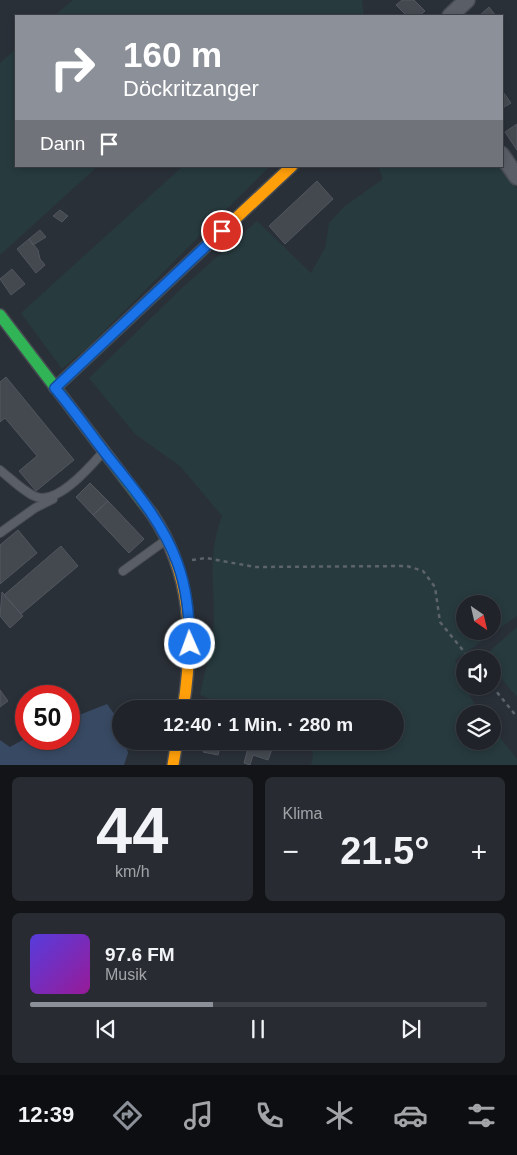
<!DOCTYPE html>
<html lang="de">
<meta charset="utf-8">
<style>
:root{--surface:#20242a;--page:#282c32;--text:#f1f3f6;--muted:#a2a4a8;--line:#3d4147;--accent:#8c9099}
body{margin:0;font-family:Helvetica,sans-serif;background:var(--page);color:var(--text);height:100vh;display:flex;flex-direction:column;font-size:19px;white-space:nowrap}
*{box-sizing:border-box;margin:0}
p{font-size:16px;color:var(--muted)}
.icon{flex:none;width:28px;height:28px;fill:none;stroke:currentColor;stroke-width:2;stroke-linecap:round;stroke-linejoin:round}
.map{position:relative;height:765px;overflow:hidden}
.drawer{display:flex;flex-direction:column;gap:12px;padding:12px;background:#121417;flex:1}
.drawer>*{flex:none}
.banner{position:absolute;left:15px;top:15px;width:488px;height:152px;border-radius:0px;box-shadow:0 2px 8px #0003,0 0 0 1px var(--line);background:#8c9099;color:#fff;overflow:hidden}
.needle{width:32px;rotate:146deg}
.buttons{position:absolute;left:456px;top:595px;display:grid;gap:10px}
.buttons a{display:grid;place-items:center;width:45px;height:45px;border-radius:50%;background:var(--surface);box-shadow:0 2px 8px #0003,0 0 0 1px var(--line);font-size:25px}
.speed{position:absolute;left:15px;top:685px;display:flex;gap:10px;font-size:25px;font-weight:700;text-align:center}
.speed>*{display:grid;place-content:center;width:65px;height:65px;border-radius:50%;background:var(--surface);box-shadow:0 2px 8px #0003,0 0 0 1px var(--line);line-height:1}
.speed .limit{border:8px solid #d22;background:#fff;color:#111}
.pin{position:absolute;display:grid;place-items:center;width:42px;height:42px;color:#fff;margin:-21px;border:2px solid #fff;border-radius:50%;box-shadow:0 1px 5px #0007}
.me{position:absolute;width:55px;margin:-28px;rotate:358deg;stroke-linejoin:round;filter:drop-shadow(0 0 4px #0008)}
.turn{display:flex;align-items:center;gap:18px;height:105px;padding:0 25px;font-size:22px}
.turn .icon{width:65px;height:65px;stroke-width:2.5}
.turn b{display:block;font-size:35px;line-height:42px}
.then{display:flex;align-items:center;height:48px;padding:0 25px;background:#0003;gap:10px;font-size:19px}
.big{font-size:38px;font-weight:700;line-height:1.1}
.drawer .widget{flex:1;display:flex;flex-direction:column;justify-content:center;gap:8px;min-width:0;padding:0 18px;border-radius:8px;background:var(--page)}
.drawer .dial{align-items:center;gap:0}
.dial b{font-size:65px;line-height:1}
.song{display:flex;align-items:center;gap:15px}
.cover{width:60px;height:60px;border-radius:8px;background:linear-gradient(135deg,hsl(250 70% 55%),hsl(300 70% 35%))}
.played{height:5px;border-radius:2px;background:linear-gradient(90deg,var(--accent) 40%,var(--line) 40%)}
.keys{display:flex;justify-content:space-around;direction:ltr}
.heat{display:flex;justify-content:space-between;align-items:center;font-size:28px;direction:ltr}
.drawer .tiles{flex:1;display:grid;gap:12px;grid-template-columns:1fr 1fr}
.widget:last-child{grid-column:span 2}
.trip{position:absolute;left:112px;top:700px;width:292px;height:50px;border-radius:25px;background:var(--surface);box-shadow:0 2px 8px #0003,0 0 0 1px var(--line);font-weight:700;line-height:50px;text-align:center}
.menu{display:flex;height:80px;justify-content:space-around;align-items:center;background:#0d0e11;color:var(--muted)}
.menu .icon{width:35px;height:35px}
.menu .current{color:var(--accent)}
.menu b{font-size:22px;color:var(--text)}
.map>svg:first-child{display:block}
.green{fill:#273a3e;fill-rule:evenodd}
.water{fill:#384963}
.building{fill:#444950;stroke:#52575f}
.lines{fill:none;stroke-linecap:round;stroke-linejoin:round}
.lane-casing{stroke:#484c53;stroke-width:10}
.street-casing{stroke:#484c53;stroke-width:18}
.fast-casing{stroke:#484c53;stroke-width:14}
.slow-casing{stroke:#484c53;stroke-width:14}
.path{stroke:#5d636a;stroke-width:2.5;stroke-dasharray:4 4;stroke-linecap:butt}
.lane{stroke:#5a5e66;stroke-width:8}
.street{stroke:#5a5e66;stroke-width:15}
.fast{stroke:#30b455;stroke-width:11}
.slow{stroke:#ff9f0a;stroke-width:11}
.route-casing{stroke:#114b97;stroke-width:12}
.route{stroke:#1a73e8;stroke-width:9}
</style>
<div class="map">
<svg width="517" height="765" viewBox="0 0 517 765">
<rect width="100%" height="100%" fill="#2a3038"/>
<path class="green" d="M73,0H362L364,16H54Z
M16,49V166H98L0,255V63Z
M183,166H270L89,346L62,369L21,313Z
M378,166H501L517,189V616L455,660L465,686L479,714H465V741H492L493,729L517,759V765H311L313,754L308,741H396V709H280L275,706L220,703L200,695C204,672 214,642 214,619C214,580 208,554 222,516L181,467L135,434L89,378L182,288L257,221L311,273L325,248L329,223L345,206L383,179ZM465,604H492V631H465Z
M517,627V697L493,669L492,659L482,658Z"/>
<path class="water" d="M107,704L120,722L121,741H125L128,753L124,765H0V740L10,747L26,738L69,739V719Z"/>
<path class="building" d="M402,0H414L425,11L419,16H407L396,5Z
M489,7L496,16H479Z
M501,89L511,103L501,109Z
M517,124V150L505,132Z
M317,181L333,199L285,244L269,226Z
M60,210L68,216L62,222L53,216Z
M40,230L46,237L33,245L29,239Z
M29,239L38,250L40,259L45,265L36,273L17,249Z
M12,269L25,284L11,295L0,279Z
M6,377L74,460L36,491L19,471L37,456L5,418L0,422V382Z
M90,483L108,501L93,515L76,497Z
M108,501L144,539L129,553L93,515Z
M18,530L37,553L0,584V545Z
M61,546L78,566L21,614L4,595Z
M2,592L23,616L10,628L0,616Z
M0,690L8,701L0,707Z
M205,741H227L226,747L220,746L218,755L203,752Z
M250,741L260,744V741H275L268,760L253,755L250,765L244,763Z"/>
<g class="lines">
<g class="lane-casing">
<path id="lane" d="M0,470C11,479 22,490 34,496C56,507 90,467 103,452
M0,533L35,508L53,499
M123,571L166,540"/>
</g>
<g class="street-casing">
<path id="street" d="M450,16L467,0
M501,154L517,177"/>
</g>
<g class="fast-casing">
<path id="fast" d="M0,315L152,514
M55,388L219,234"/>
</g>
<g class="slow-casing">
<path id="slow" d="M219,234L292,166
M152,514C192,573 194,641 183,709
M173,765L177,741"/>
</g>
<path class="path" d="M192,560L206,558L255,567L407,566L423,571L435,587L440,622L470,659
M492,686L517,717"/>
<use href="#lane" class="lane"/>
<use href="#street" class="street"/>
<use href="#fast" class="fast"/>
<use href="#slow" class="slow"/>
</g>
<g class="lines">
<g class="route-casing">
<path id="route" d="M190,644C189,616 187,588 177,562C162,521 132,487 106,454C89,432 73,409 55,388L222,231"/>
</g>
<use href="#route" class="route"/>
</g>
</svg>
<div class="buttons">
<a><svg class="needle" viewBox="-14 -14 28 28"><path d="M0-13l5 13h-10z" fill="#e53935"/><path d="M0 13l5-13h-10z" fill="#a2a4a8"/></svg></a>
<a><svg class="icon" aria-label="sound" viewBox="0 0 24 24"><path d="M4 9h4l5-4v14l-5-4H4zM17 9q2 3 0 6"/></svg></a>
<a><svg class="icon" aria-label="layers" viewBox="0 0 24 24"><path d="M12 4l9 5-9 5-9-5zM3 14l9 5 9-5"/></svg></a>
</div>
<div class="speed"><div class="limit">50</div></div>
<div class="pin" style="left:222px;top:231px;background:#d93025"><svg class="icon" aria-label="arrive" viewBox="0 0 24 24"><path d="M6 21V4h12l-3 4 3 4H6"/></svg></div>
<svg class="me" style="left:190px;top:644px" viewBox="-20 -20 40 40"><circle r="17" fill="#1a73e8" stroke="#fff" stroke-width="3"/><path d="M0-11L8 9 0 5-8 9z" fill="#fff"/></svg>
<div class="trip">12:40 · 1 Min. · 280 m</div>
<div class="banner">
<div class="turn"><svg class="icon" aria-label="right" viewBox="0 0 24 24"><path d="M7 20v-9h11M14 6l5 5-5 5"/></svg><div><b>160 m</b>Döckritzanger</div></div>
<div class="then">Dann<svg class="icon" aria-label="arrive" viewBox="0 0 24 24"><path d="M6 21V4h12l-3 4 3 4H6"/></svg></div>
</div>
</div>
<section class="drawer">
<div class="tiles">
<div class="widget dial"><b>44</b><p>km/h</p></div>
<div class="widget"><p>Klima</p>
<div class="heat"><a>−</a><b class="big">21.5°</b><a>+</a></div>
</div>
<div class="widget">
<div class="song"><i class="cover"></i><div><b>97.6 FM</b><p>Musik</p></div></div>
<div class="played"></div>
<div class="keys"><svg class="icon" aria-label="previous" viewBox="0 0 24 24"><path d="M18 5L8 12l10 7zM5 5v14"/></svg><svg class="icon" aria-label="pause" viewBox="0 0 24 24"><path d="M8 5v14M16 5v14"/></svg><svg class="icon" aria-label="next" viewBox="0 0 24 24"><path d="M6 5l10 7-10 7zM19 5v14"/></svg></div>
</div>
</div>
</section>
<nav class="menu">
<b>12:39</b>
<svg class="icon current" aria-label="directions" viewBox="0 0 24 24"><path d="M12 3l9 9-9 9-9-9zM9 14v-3h6M13 9l2 2-2 2"/></svg>
<svg class="icon" aria-label="music" viewBox="0 0 24 24"><path d="M9 18V5l10-2v13"/><circle cx="6" cy="18" r="3"/><circle cx="16" cy="16" r="3"/></svg>
<svg class="icon" aria-label="phone" viewBox="0 0 24 24"><path d="M5 4h4l2 5-3 2q2 4 5 5l2-3 5 2v4C11 20 4 13 5 4z"/></svg>
<svg class="icon" aria-label="climate" viewBox="0 0 24 24"><path d="M12 3v18M4 7l16 10M4 17L20 7"/></svg>
<svg class="icon" aria-label="car" viewBox="0 0 24 24"><path d="M5 17H2v-5l4-1 3-4h7l3 4 3 1v5h-3M9 17h6M6 11h13"/><circle cx="7" cy="17" r="2"/><circle cx="17" cy="17" r="2"/></svg>
<svg class="icon" aria-label="filters" viewBox="0 0 24 24"><path d="M4 7h16M4 17h16"/><circle cx="9" cy="7" r="2"/><circle cx="15" cy="17" r="2"/></svg>
</nav>
